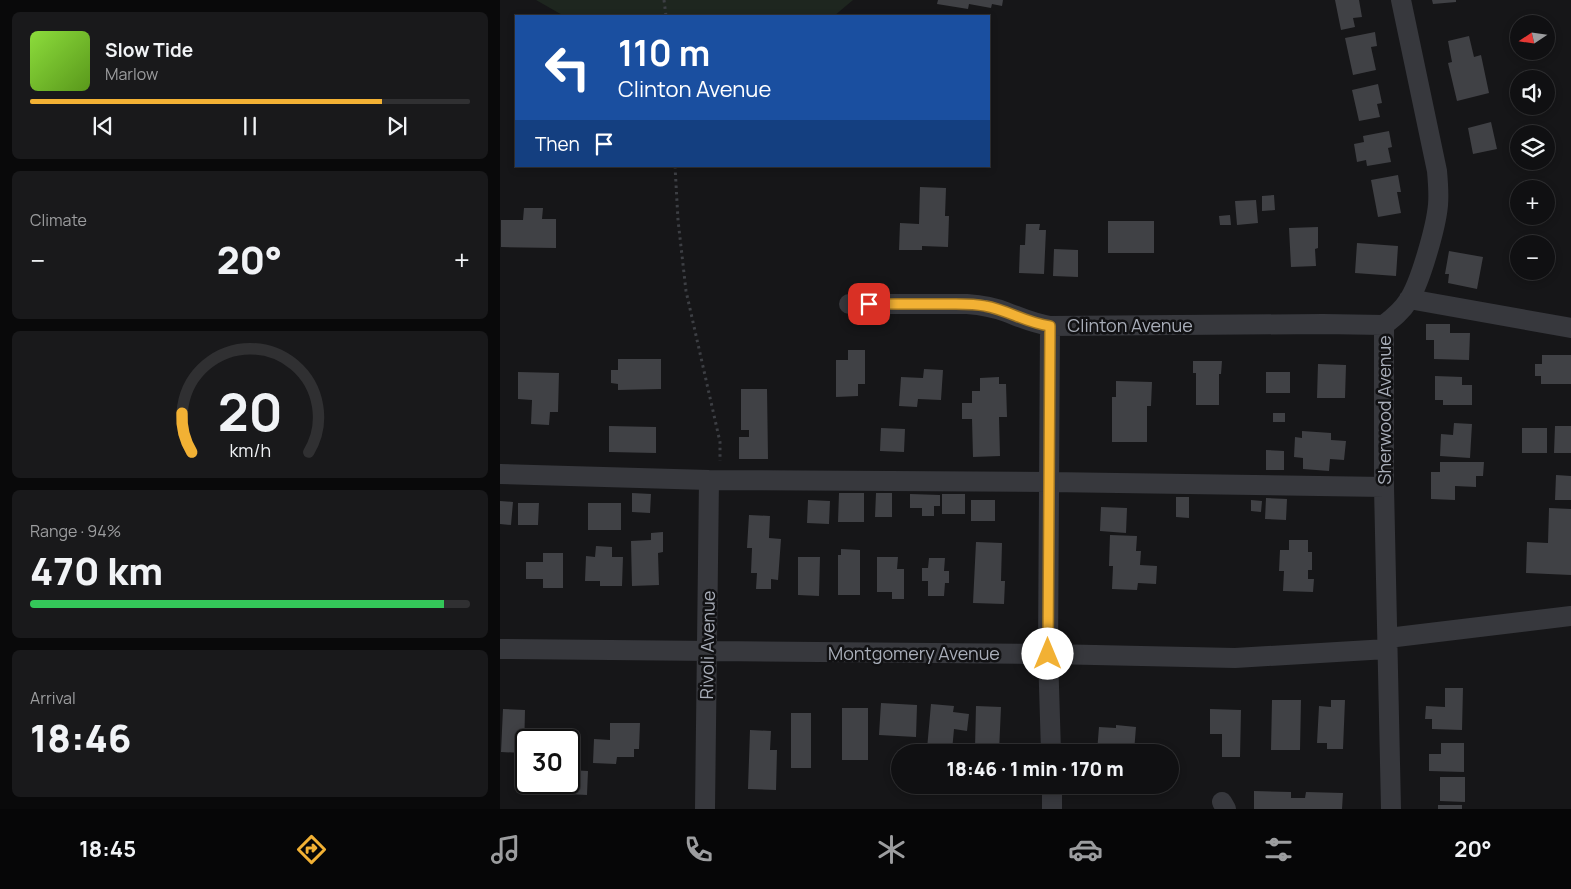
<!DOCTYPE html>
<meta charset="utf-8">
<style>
:root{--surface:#101012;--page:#19191b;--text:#f1f3f6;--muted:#9c9d9f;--line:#303032;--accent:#f2b134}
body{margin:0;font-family:Manrope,sans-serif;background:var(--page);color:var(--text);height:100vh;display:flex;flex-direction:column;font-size:19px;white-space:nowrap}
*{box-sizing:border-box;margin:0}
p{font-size:16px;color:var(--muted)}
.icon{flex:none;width:28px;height:28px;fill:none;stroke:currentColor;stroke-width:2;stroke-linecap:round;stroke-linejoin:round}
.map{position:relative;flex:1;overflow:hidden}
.drawer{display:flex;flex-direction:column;gap:12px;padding:12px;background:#09090a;width:500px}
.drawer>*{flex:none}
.guide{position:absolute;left:15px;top:15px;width:475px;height:152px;border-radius:0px;box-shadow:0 2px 8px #0003,0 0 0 1px var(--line);background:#1a4fa0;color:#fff;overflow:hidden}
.needle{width:32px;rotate:257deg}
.tools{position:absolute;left:1010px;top:15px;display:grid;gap:10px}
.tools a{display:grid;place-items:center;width:45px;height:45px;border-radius:50%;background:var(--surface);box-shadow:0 2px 8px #0003,0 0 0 1px var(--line);font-size:25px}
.speed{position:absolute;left:15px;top:729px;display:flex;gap:10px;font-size:25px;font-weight:700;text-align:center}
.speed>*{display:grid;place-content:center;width:65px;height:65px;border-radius:50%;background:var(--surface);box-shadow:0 2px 8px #0003,0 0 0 1px var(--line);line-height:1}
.speed .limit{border:2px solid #111;border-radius:8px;background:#fff;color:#111}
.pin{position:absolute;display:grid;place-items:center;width:42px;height:42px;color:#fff;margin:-21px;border-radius:10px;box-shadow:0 2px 8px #0006}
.me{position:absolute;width:55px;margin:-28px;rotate:0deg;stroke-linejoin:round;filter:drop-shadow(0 0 4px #0008)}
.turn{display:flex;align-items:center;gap:18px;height:105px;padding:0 20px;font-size:22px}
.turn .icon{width:65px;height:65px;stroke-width:2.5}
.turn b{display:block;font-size:35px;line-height:42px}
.then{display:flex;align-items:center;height:48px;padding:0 20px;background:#0003;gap:10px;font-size:19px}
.big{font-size:38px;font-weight:800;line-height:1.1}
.drawer .tile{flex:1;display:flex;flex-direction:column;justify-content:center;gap:8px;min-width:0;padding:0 18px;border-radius:8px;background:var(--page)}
.drawer .dial{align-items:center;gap:0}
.dial svg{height:130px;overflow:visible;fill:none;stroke:var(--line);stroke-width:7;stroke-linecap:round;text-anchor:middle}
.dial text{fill:var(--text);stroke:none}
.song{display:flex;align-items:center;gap:15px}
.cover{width:60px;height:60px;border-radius:8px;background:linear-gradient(135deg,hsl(90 70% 55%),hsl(90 70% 35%))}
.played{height:5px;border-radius:2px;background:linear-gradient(90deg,var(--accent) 80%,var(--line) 80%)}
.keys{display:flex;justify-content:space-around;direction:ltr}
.heat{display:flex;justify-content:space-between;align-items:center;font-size:28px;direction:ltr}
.charge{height:8px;border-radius:4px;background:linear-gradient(90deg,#34c759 94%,var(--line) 0)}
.trip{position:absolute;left:391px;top:744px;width:288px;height:50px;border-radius:25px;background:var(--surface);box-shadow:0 2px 8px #0003,0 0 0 1px var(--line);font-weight:800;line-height:50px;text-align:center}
.tabs{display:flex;height:80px;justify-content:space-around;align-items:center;background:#060607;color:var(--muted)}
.tabs .icon{width:35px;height:35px}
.tabs .on{color:var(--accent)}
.tabs b{font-size:22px;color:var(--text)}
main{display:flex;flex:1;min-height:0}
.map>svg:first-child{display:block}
.green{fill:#1e261f}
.building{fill:#404145}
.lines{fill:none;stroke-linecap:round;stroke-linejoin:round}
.path{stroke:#3d3f44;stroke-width:3;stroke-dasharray:2.5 4;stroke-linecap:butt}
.minor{stroke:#37383d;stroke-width:20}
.route-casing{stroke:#9d7322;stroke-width:12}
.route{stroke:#f2b134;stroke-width:9}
.labels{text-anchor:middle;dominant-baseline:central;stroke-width:5;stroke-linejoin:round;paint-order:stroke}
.street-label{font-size:18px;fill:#a8adb8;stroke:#111113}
</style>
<main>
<section class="drawer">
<div class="tile">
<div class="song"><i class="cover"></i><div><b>Slow Tide</b><p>Marlow</p></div></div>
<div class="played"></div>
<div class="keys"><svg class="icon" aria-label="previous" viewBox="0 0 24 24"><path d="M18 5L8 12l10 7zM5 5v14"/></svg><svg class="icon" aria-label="pause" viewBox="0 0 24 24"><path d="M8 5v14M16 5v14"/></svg><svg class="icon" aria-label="next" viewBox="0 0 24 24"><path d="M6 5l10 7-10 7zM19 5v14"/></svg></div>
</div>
<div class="tile"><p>Climate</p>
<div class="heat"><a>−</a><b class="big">20°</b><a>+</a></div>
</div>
<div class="tile dial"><svg viewBox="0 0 100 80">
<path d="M14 69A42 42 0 1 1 86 69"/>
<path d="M14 69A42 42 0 0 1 8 45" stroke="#f2b134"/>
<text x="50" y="56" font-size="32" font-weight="700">20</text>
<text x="50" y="72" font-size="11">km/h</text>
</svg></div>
<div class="tile"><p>Range · 94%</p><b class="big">470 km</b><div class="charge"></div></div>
<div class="tile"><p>Arrival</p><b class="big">18:46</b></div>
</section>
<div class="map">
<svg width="1071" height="809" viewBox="0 0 1071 809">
<rect width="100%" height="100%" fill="#161618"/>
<path class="green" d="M36,0H353L334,16H64Z"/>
<path class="building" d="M438,0H503L502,6L492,4L491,8L469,4L468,9L437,4Z
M835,0H859L862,17L853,18L855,27L841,30Z
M932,0H956V2L933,4Z
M875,32L877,46L871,47L876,70L853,75L845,38Z
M969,36L974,57L981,55L989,93L957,101L948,63L952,62L948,41Z
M878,84L882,103L877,104L880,117L859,121L852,90Z
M991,122L997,149L973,154L968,128Z
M889,131L892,147L888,148L891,162L867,166L866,160L857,162L854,144L864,142L863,136Z
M898,175L901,192H897L901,213L878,217L871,180Z
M420,187L446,188L445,216H449L448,247L422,246V250H399L400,223L419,224Z
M774,195L775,210L762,211V196Z
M756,200L758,223L737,225L735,201Z
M24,208H43L42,219H56V248L1,247V220H23Z
M730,215L731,225H720L719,216Z
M608,221H654V253H608Z
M526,224H540L539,230H546L544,274L519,273L520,245H525Z
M818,227V248L815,249L816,266L791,267L789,228Z
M857,243L898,246L896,276L855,273Z
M554,249L578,250V277L553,276Z
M949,251L983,257L977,289L948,283L949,274H945Z
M926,324H950V333H970L969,360L934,359V340H926Z
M348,350H365V384H358V396L336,397V360H348Z
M1042,355H1071V384H1041V376H1035V364H1042Z
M118,359H161V389L118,390V384L111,383V370H118Z
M693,361H722L721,374H719V405H696V373H693Z
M818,364L846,365L845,398H817Z
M424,369L443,370L441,400L418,399L417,407L399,406L401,377L423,378Z
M18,372L59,373L58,412H50L49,425L31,424L32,400L18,399Z
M766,372H790V393H766Z
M935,376L962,377V385H972V405H943V400H935Z
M499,377V384H506L507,417H499L500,456L473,457L472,419H462V403H472V391H480V378Z
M616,381L652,382L651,406H647V442H612V397H616Z
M241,389H267L268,459H239V437H249V430H241Z
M773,413H785V422H773Z
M954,423L972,424L970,458L940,456L941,434L953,435Z
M109,426L156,427V453L109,452Z
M1055,426H1071V453H1054Z
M381,428L405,429L404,452L380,451Z
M1022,428H1047V453H1022Z
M802,431L831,433V440L846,441L844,460L830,459L829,471L803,469V458L794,457L795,437L802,438Z
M766,450L784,451V470H766Z
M940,462H984L983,476H976V487L955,486V500L931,499V472H940Z
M1056,475L1071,476V500H1055Z
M132,493L151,494L150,513L132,512Z
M339,493H364V522H338Z
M376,493H392V517H375Z
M410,494L440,495V506H434V516H422V508H410Z
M442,494H465V514H442Z
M676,497H689V518L676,517Z
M766,498L787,499L786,520L765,519Z
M308,500L330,501L329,524L307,523Z
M471,500H495V521H471Z
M751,500L762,501L761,512L751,511Z
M0,501L13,502L11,525L0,524Z
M18,503H39L38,525H18Z
M88,503H121V530H88Z
M601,507L627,508L626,533L600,531Z
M1049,508L1071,509V575L1026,573L1027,542L1048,543Z
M249,515L270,516L269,538L281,539L278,580L271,579V589H256L257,573H251L252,548H247Z
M163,532V552L158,553L159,585L132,586L131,541L151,540V533Z
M610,535L637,536L636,551H641L640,565L657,566L656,584L638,583L637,590L612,589L613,566H609Z
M789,540H808V552H812V570H808V579H814L813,592L783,591L784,571H779L780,550H789Z
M476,542L502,543L501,581H505L504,604L473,603Z
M96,546L112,547V557H123L122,586H100V581H85L86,556L95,557Z
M341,549L360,550V595H338V555H341Z
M43,553H63V588H43V579H26V562H43Z
M298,557H320L319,596L298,595Z
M377,557H398L397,569H404V599H392V592H377Z
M429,558H445L444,571H449V583H445L444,596H428V581H422V568H428Z
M945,688H963L962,730L932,729V719H925L926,706L945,707Z
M772,700H801L800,750H771Z
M831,700H845L843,749H827V743H817L819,706L831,707Z
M381,703L417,705L416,737L379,735Z
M431,704L454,706L453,712L469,714L467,731L454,729L452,751L427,749Z
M476,706L501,707L499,752H488V749L475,748Z
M342,708H368V760H342Z
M3,709L25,710L24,753L1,752Z
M710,709L741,710L740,757H722V734H710Z
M291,713H311V768H291Z
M110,723H140L139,749H134V757H117L116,764L93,763L94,739L110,740Z
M616,725L636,727L634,752H597L599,727L616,728Z
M250,730L271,731L270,750H277L276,790L248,789Z
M941,743H964V772L929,771V754H941Z
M69,770L88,771L87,795L67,794Z
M940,777H965V802L940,801Z
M424,785H435L434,789H424Z
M754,791L791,792V798H805L806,792L843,793L842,809H754Z
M938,805H962V809H938Z"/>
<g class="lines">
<path class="path" d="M164,0L166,16
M175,166L178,220L186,291L220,442V461"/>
<path class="minor" d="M909,299L1071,328
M349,304H467C480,305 493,307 506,312C522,318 532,323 550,326L823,324L884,325
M550,326L548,654L551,752
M0,474L209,480L549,482L884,487
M888,638L1071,616
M0,649L548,654L735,658L887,649
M552,785V809
M722,802L726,809
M205,809L209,480
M891,809L884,487V325C893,318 902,311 908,301C920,284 936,227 938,205C939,194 938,182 937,171L901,0"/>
</g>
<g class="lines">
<g class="route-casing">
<path id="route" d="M369,304C394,304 418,304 442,304C456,304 471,303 485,306C508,310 526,323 550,326L548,654"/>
</g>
<use href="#route" class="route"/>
</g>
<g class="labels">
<g class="street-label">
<text x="630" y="325">Clinton Avenue</text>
<text transform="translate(884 410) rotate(-90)">Sherwood Avenue</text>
<text transform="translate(207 645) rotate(-89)">Rivoli Avenue</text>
<text x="414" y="653">Montgomery Avenue</text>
</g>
</g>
</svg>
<div class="tools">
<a><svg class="needle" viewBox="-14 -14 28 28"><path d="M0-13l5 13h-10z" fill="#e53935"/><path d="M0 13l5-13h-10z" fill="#9c9d9f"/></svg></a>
<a><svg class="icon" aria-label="sound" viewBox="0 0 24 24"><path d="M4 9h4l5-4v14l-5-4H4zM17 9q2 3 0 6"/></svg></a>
<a><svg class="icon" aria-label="layers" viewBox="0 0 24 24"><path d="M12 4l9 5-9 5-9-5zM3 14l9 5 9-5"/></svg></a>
<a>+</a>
<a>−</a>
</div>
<div class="speed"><div class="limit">30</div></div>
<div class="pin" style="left:369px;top:304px;background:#d93025"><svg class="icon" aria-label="arrive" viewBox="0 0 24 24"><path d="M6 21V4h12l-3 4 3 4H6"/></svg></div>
<svg class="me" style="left:548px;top:654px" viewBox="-20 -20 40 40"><circle r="19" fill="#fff"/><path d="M0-13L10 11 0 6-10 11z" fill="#f2b134"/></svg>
<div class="trip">18:46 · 1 min · 170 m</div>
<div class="guide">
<div class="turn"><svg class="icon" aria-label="left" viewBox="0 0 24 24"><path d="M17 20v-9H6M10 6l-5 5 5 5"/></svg><div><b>110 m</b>Clinton Avenue</div></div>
<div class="then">Then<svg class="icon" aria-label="arrive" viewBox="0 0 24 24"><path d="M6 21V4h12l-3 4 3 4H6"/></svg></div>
</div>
</div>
</main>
<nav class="tabs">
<b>18:45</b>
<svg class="icon on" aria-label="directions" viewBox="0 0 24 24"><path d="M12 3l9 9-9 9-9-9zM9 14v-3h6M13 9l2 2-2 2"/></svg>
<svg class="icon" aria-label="music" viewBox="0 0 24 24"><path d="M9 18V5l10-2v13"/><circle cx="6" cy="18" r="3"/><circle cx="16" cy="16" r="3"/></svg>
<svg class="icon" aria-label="phone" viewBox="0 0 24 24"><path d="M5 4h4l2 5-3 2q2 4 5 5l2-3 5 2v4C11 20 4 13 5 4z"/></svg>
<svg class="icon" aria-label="climate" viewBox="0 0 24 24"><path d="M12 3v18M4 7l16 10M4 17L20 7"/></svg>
<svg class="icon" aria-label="car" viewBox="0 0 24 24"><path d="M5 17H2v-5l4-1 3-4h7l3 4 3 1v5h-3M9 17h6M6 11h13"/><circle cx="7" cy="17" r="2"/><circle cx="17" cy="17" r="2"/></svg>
<svg class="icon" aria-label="filters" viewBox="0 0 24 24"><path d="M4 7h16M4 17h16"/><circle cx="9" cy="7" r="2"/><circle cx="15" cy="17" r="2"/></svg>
<b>20°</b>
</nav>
